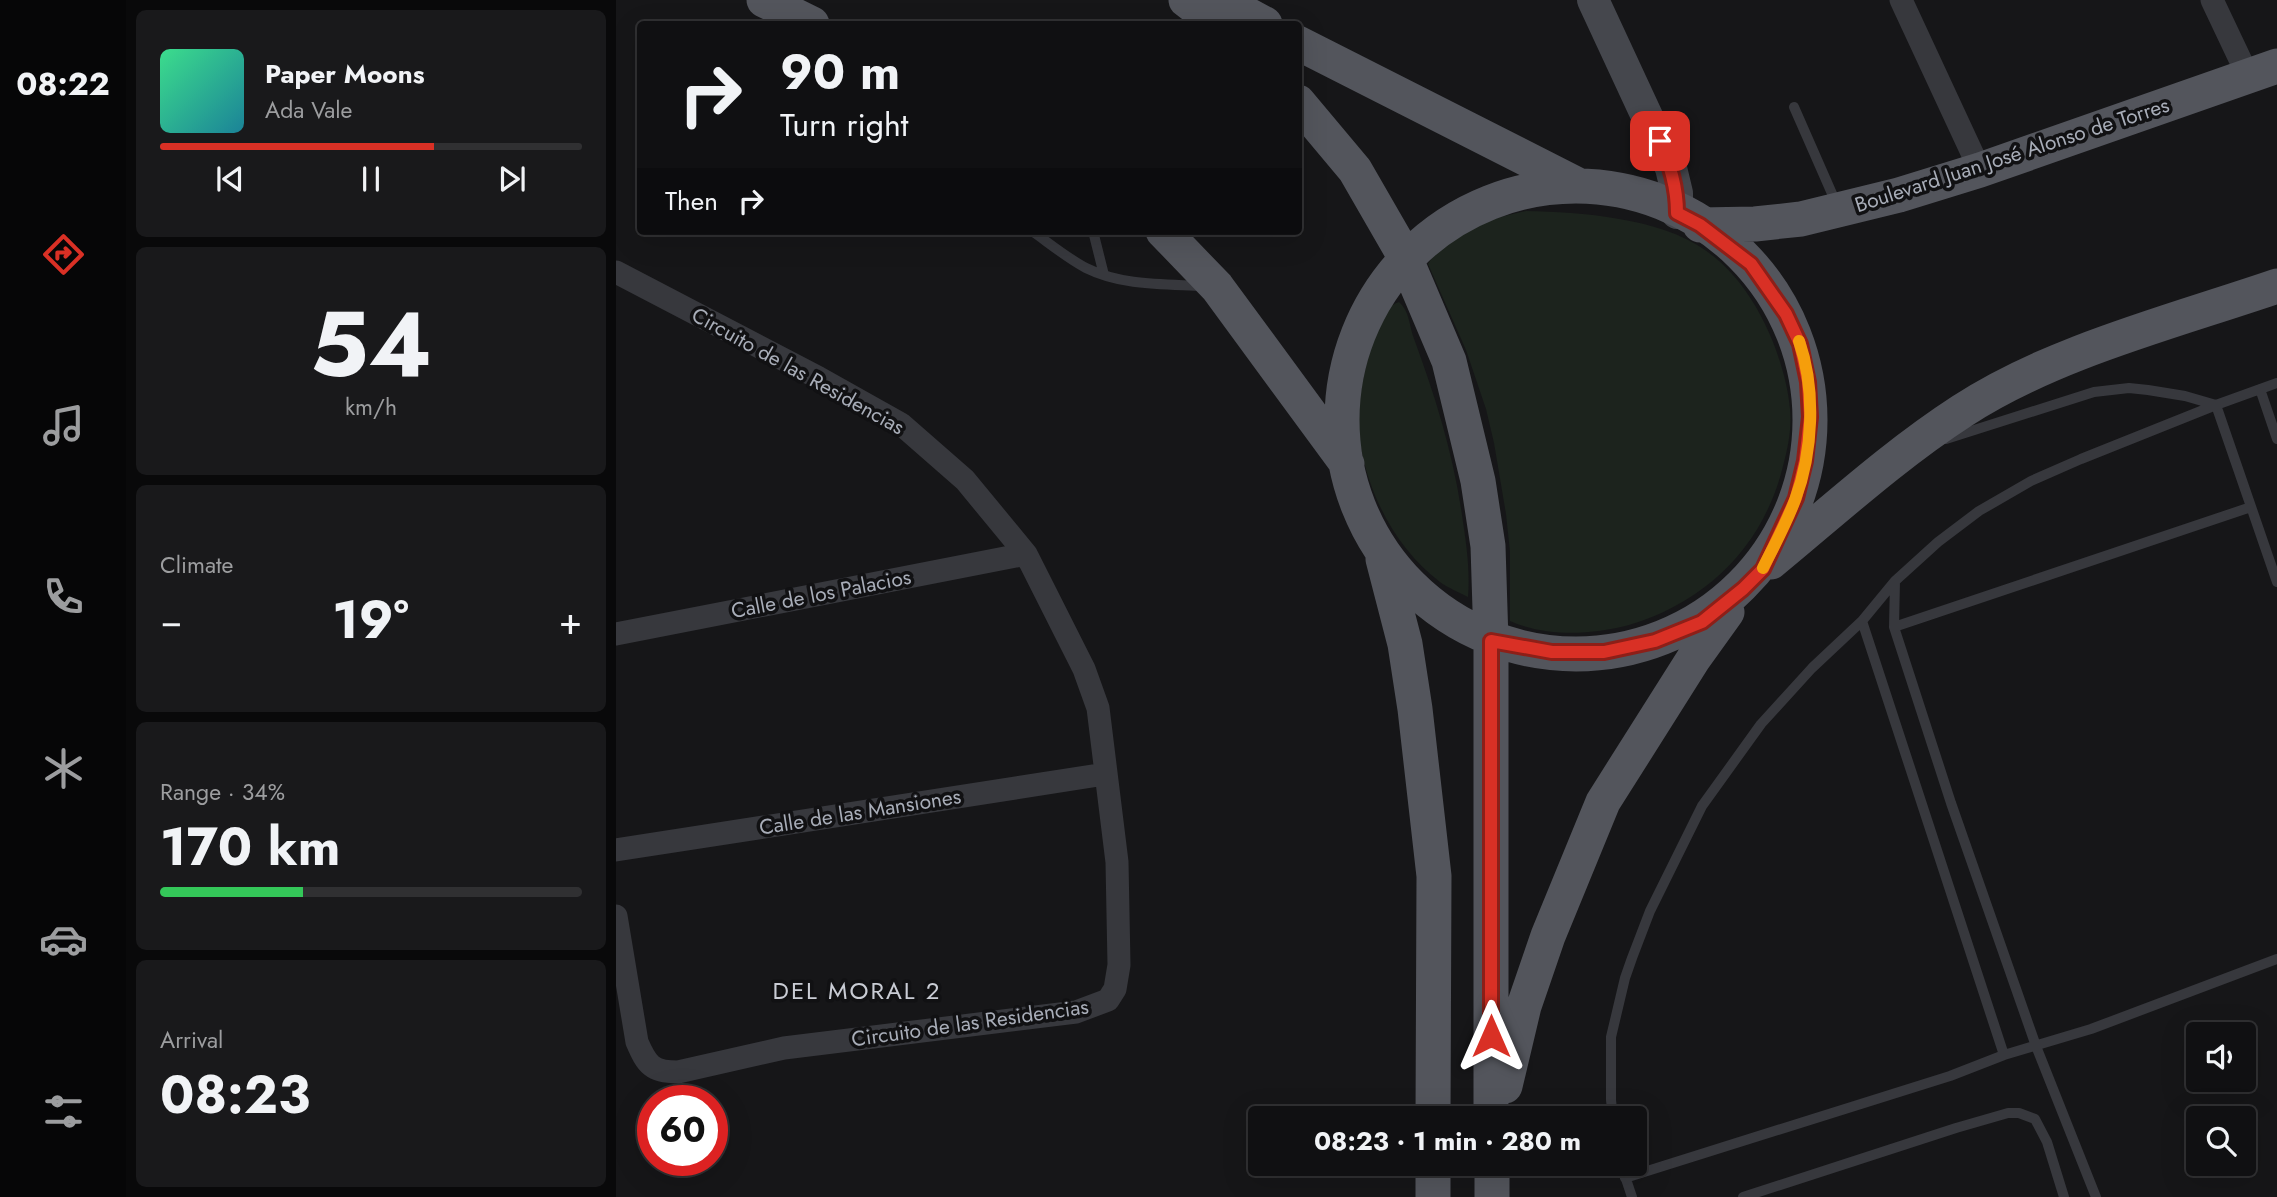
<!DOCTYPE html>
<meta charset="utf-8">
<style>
:root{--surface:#101012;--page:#19191b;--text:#f1f3f6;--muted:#9c9d9f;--line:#303032;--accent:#d93025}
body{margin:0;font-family:Jost,sans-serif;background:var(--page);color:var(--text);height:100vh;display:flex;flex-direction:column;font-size:26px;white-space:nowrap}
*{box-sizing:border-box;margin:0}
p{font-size:23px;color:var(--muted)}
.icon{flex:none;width:38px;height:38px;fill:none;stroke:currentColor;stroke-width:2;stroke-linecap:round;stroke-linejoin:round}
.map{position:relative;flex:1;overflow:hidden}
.details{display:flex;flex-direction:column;gap:10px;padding:10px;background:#09090a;width:490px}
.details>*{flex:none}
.hud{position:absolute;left:21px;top:21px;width:665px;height:214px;border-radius:7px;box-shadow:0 7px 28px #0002,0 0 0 2px var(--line);background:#101012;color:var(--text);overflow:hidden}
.buttons{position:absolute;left:1570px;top:1022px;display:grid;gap:14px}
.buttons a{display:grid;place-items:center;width:70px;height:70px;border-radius:7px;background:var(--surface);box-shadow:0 7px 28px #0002,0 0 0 2px var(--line);font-size:35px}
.speed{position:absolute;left:21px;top:1085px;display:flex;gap:14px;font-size:35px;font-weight:700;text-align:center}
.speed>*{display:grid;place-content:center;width:91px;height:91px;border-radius:50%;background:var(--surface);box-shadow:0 7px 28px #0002,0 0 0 2px var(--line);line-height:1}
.speed .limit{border:10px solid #d22;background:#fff;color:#111}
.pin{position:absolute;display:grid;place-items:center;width:60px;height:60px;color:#fff;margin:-30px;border-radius:14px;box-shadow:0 4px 10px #0006}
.me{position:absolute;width:77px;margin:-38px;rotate:0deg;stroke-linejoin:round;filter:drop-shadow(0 0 5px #0008)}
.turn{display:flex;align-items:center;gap:24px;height:147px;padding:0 28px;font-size:32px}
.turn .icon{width:91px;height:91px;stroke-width:2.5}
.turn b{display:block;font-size:49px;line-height:60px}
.then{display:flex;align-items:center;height:66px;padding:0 28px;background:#0003;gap:14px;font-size:26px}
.big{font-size:52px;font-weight:700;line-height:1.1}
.details .tile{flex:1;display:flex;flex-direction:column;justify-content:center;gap:10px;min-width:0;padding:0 24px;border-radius:10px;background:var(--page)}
.details .dial{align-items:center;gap:0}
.dial b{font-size:91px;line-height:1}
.song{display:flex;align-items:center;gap:21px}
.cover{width:84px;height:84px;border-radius:10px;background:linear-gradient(135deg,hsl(150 70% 55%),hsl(190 70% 35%))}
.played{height:7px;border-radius:4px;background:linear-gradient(90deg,var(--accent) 65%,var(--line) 65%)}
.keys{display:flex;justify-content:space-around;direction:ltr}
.heat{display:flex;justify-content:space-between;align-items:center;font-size:38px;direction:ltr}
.charge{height:10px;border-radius:5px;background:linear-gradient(90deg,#34c759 34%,var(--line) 0)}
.trip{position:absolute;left:632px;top:1106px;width:399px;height:70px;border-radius:7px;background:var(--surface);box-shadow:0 7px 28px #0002,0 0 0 2px var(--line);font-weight:700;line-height:70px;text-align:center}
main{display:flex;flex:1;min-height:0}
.tab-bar{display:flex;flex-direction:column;width:126px;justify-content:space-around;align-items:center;background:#060607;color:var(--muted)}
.tab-bar .icon{width:49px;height:49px}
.tab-bar .current{color:var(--accent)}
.tab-bar b{font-size:32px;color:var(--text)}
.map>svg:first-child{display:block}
.green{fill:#1c231d}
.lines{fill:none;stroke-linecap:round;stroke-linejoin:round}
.lane{stroke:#37383d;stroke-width:10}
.street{stroke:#37383d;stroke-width:23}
.secondary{stroke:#45474d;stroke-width:32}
.primary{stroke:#53555c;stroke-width:35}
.route-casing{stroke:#8d1f18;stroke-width:18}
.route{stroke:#d93025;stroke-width:12}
.slow{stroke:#f59e0b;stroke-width:12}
.labels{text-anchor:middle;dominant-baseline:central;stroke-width:7;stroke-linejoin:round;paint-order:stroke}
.street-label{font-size:21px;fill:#a8adb8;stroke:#111113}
.quarter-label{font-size:24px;letter-spacing:2px;fill:#c9ccd4;stroke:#111113}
</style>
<main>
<nav class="tab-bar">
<b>08:22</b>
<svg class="icon current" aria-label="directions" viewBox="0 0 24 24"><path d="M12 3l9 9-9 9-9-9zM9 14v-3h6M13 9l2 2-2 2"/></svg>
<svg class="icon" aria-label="music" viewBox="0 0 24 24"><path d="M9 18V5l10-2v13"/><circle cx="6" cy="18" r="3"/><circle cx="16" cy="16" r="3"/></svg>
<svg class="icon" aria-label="phone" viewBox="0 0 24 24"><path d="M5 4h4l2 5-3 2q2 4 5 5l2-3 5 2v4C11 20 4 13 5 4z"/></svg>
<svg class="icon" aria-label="climate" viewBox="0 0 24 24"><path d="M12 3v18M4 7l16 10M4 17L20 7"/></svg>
<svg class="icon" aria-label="car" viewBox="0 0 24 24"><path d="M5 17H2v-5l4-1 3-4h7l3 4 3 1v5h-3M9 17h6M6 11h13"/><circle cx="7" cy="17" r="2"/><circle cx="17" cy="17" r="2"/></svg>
<svg class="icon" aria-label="filters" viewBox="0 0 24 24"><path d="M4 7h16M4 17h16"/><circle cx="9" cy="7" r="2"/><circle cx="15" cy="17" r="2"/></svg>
</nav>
<section class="details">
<div class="tile">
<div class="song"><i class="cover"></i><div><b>Paper Moons</b><p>Ada Vale</p></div></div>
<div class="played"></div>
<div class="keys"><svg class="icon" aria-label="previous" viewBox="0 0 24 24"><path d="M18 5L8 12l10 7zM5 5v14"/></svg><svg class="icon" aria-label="pause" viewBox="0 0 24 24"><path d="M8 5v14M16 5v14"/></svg><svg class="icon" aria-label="next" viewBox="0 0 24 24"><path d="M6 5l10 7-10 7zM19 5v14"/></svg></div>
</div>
<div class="tile dial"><b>54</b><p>km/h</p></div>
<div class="tile"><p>Climate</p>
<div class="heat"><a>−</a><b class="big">19°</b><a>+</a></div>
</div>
<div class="tile"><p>Range · 34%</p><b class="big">170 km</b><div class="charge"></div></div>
<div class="tile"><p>Arrival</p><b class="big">08:23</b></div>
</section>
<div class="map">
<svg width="1661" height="1197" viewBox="0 0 1661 1197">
<rect width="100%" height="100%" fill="#161618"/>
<path class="green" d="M910,211C965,212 1044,218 1089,250C1121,272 1143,307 1157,342C1165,363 1172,386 1174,409C1176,428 1172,448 1167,466C1148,545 1091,602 1013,625C975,635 930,637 894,621V552L890,514L878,443L870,409L850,350L812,264C831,231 876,218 910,211Z
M783,302C793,311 793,323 797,336C820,398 838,456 847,522C851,548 854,572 852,597C843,592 832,588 824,582C779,548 750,491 743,435C740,407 747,377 754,351C757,341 767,314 774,307C774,306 782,302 783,302Z"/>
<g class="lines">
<path class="lane" d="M1178,107L1221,205
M416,231C433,243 451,258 470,268C506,286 548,284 587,286
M477,231L488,275
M1644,389L1661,439
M1330,439L1478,392L1513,388L1532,390L1569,396L1600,405L1661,582
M1279,581L1278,627L1335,803L1420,1046L1480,1197
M1246,621L1388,1055
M1278,627L1635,507
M997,1118L995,1100V1037L1009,978L1016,958L1034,911L1086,806L1145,724L1196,668L1246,621L1279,581L1322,542L1363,511L1415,481L1465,459L1600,405L1661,383
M1005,1164L1016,1197
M1009,1178L1334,1076L1388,1055L1475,1029L1661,959
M1127,1197L1340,1128L1392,1113H1403L1419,1119L1431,1142L1448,1197"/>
<path class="street" d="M1285,0L1364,170
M1596,0L1632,76
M0,272L203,378L285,424L349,480L410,554L468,669L482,708L501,862L503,965L499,989L492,1000L460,1012L168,1048L62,1072C36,1072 31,1065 21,1042L0,916
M0,634L410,554
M0,850L489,774"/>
<path class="secondary" d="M977,0L1055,168L1061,193V213"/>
<path class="primary" d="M148,0L196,24
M570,0L601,24
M604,0L649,24
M682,43L962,185
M682,102L739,170L788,255L833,361L862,481L872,546L875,641V1118
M726 420a234 234 0 1 1 468 0a234 234 0 1 1-468 0Z
M1084,225L1139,224L1185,219L1283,195L1364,170L1661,66
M547,231L601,287L731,464
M767,559L789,644L799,709L818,876L817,1118
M1155,562C1217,511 1278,455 1346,411C1436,352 1559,321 1661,286
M889,1086L908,1006L932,936L987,802L1078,658L1111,612
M876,1164V1197
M817,1197V1164"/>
</g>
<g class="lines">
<g class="route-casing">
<path id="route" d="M875,1036V641L936,652H988L1039,641L1086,622L1127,589L1147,569L1180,498L1189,461L1194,417L1192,382L1184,344L1170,314L1135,264L1084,225L1061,213C1061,187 1054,165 1044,141"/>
</g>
<use href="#route" class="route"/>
<path class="slow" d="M1147,568C1158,546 1170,524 1179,500C1197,452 1200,390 1183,341"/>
</g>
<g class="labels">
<g class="street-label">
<text transform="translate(1396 155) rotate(-18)">Boulevard Juan José Alonso de Torres</text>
<text transform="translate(182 371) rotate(29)">Circuito de las Residencias</text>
<text transform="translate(205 594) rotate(-11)">Calle de los Palacios</text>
<text transform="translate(244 812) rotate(-9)">Calle de las Mansiones</text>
<text transform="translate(354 1023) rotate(-8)">Circuito de las Residencias</text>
</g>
<g class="quarter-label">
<text x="241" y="990">DEL MORAL 2</text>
</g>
</g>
</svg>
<div class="buttons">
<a><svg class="icon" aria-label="sound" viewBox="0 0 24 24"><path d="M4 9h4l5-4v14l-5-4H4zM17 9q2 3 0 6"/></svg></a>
<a><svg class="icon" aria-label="search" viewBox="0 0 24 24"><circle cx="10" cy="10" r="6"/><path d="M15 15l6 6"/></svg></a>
</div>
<div class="speed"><div class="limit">60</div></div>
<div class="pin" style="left:1044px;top:141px;background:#d93025"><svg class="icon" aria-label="arrive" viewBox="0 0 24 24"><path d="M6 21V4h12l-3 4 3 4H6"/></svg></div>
<svg class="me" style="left:875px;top:1036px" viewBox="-20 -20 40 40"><path d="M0-17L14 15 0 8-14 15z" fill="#d93025" stroke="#fff" stroke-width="4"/></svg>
<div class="trip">08:23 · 1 min · 280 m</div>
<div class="hud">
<div class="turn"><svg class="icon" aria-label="right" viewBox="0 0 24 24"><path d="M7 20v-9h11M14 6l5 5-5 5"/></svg><div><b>90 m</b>Turn right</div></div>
<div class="then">Then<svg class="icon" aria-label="right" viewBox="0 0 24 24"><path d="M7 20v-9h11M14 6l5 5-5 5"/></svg></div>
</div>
</div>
</main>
